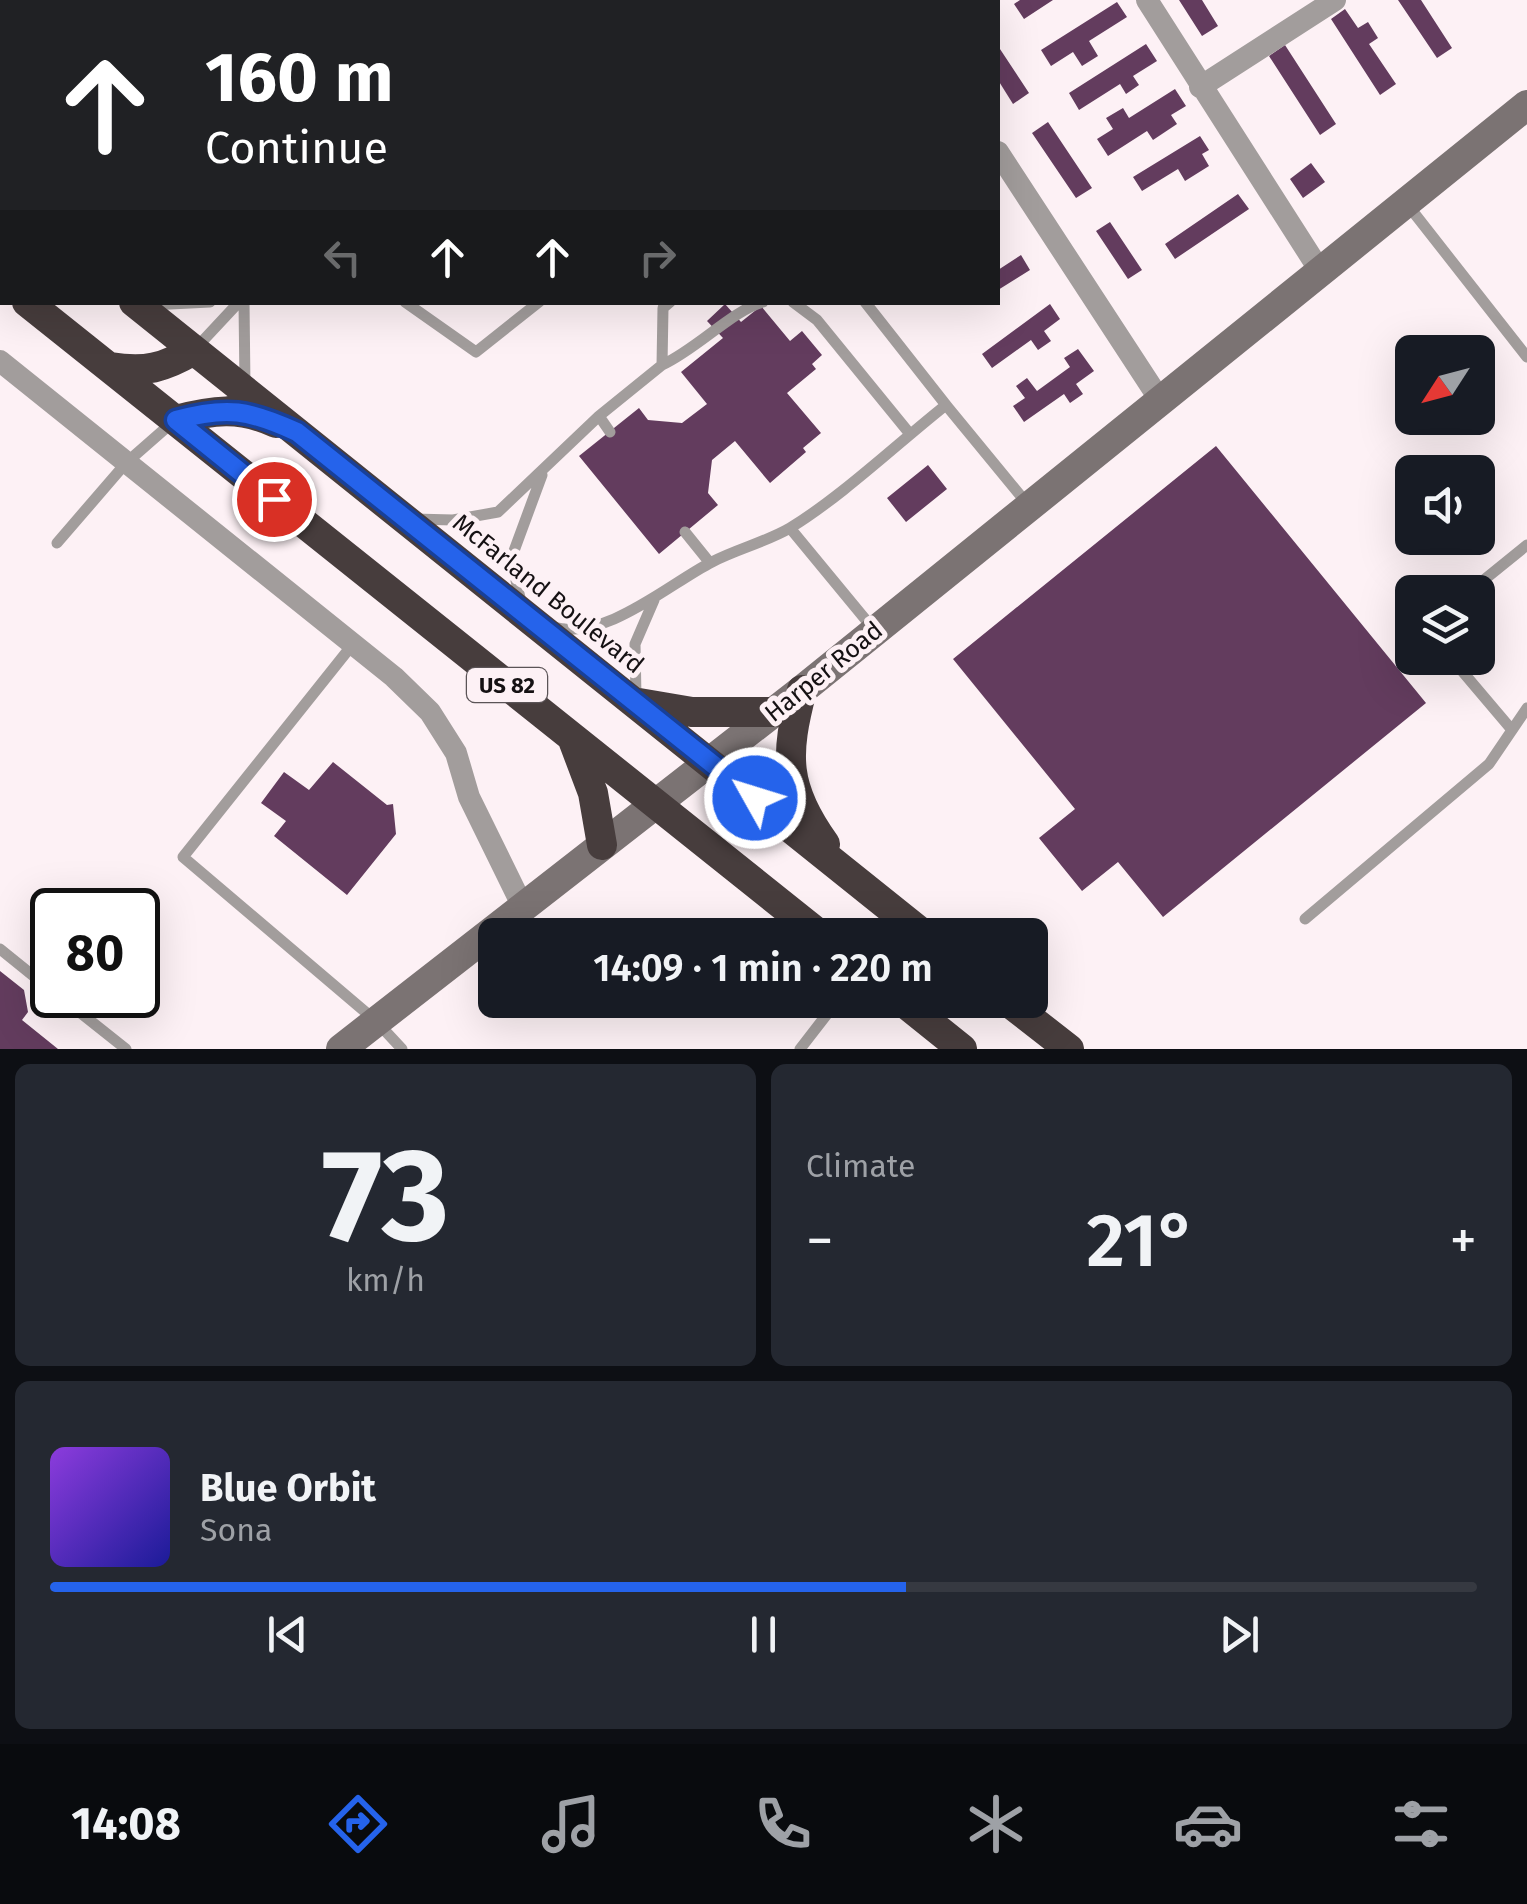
<!DOCTYPE html>
<meta charset="utf-8">
<style>
:root{--surface:#171b24;--page:#242831;--text:#f1f3f6;--muted:#9ea1a6;--line:#363941;--accent:#2563eb}
body{margin:0;font-family:"Fira Sans",sans-serif;background:var(--page);color:var(--text);height:100vh;display:flex;flex-direction:column;font-size:38px;white-space:nowrap}
*{box-sizing:border-box;margin:0}
p{font-size:32px;color:var(--muted)}
.icon{flex:none;width:55px;height:55px;fill:none;stroke:currentColor;stroke-width:2;stroke-linecap:round;stroke-linejoin:round}
.map{position:relative;height:1049px;overflow:hidden}
.sheet{display:flex;flex-direction:column;gap:15px;padding:15px;background:#0d0f14;flex:1}
.sheet>*{flex:none}
.hud{position:absolute;left:0px;top:0px;width:1000px;height:305px;box-shadow:0 10px 40px #0002;background:#202124;color:#fff;overflow:hidden}
.needle{width:65px;rotate:234deg}
.controls{position:absolute;left:1395px;top:335px;display:grid;gap:20px}
.controls a{display:grid;place-items:center;width:100px;height:100px;border-radius:15px;background:var(--surface);box-shadow:0 10px 40px #0002;font-size:50px}
.speed{position:absolute;left:30px;top:888px;display:flex;gap:20px;font-size:50px;font-weight:700;text-align:center}
.speed>*{display:grid;place-content:center;width:130px;height:130px;border-radius:50%;background:var(--surface);box-shadow:0 10px 40px #0002;line-height:1}
.speed .limit{border:5px solid #111;border-radius:15px;background:#fff;color:#111}
.pin{position:absolute;display:grid;place-items:center;width:85px;height:85px;color:#fff;margin:-42px;border:5px solid #fff;border-radius:50%;box-shadow:0 2px 10px #0007}
.me{position:absolute;width:110px;margin:-55px;rotate:309deg;stroke-linejoin:round;filter:drop-shadow(0 0 8px #0008)}
.turn{display:flex;align-items:center;gap:35px;height:210px;padding:0 40px;font-size:45px}
.turn .icon{width:130px;height:130px;stroke-width:2.5}
.turn b{display:block;font-size:70px;line-height:85px}
.lanes{display:flex;align-items:center;height:95px;padding:0 40px;background:#0003;justify-content:center;gap:50px;direction:ltr}
.lanes .off{opacity:.35}
.big{font-size:75px;font-weight:600;line-height:1.1}
.sheet .widget{flex:1;display:flex;flex-direction:column;justify-content:center;gap:15px;min-width:0;padding:0 35px;border-radius:15px;background:var(--page)}
.sheet .dial{align-items:center;gap:0}
.dial b{font-size:130px;line-height:1}
.song{display:flex;align-items:center;gap:30px}
.cover{width:120px;height:120px;border-radius:15px;background:linear-gradient(135deg,hsl(270 70% 55%),hsl(240 70% 35%))}
.played{height:10px;border-radius:5px;background:linear-gradient(90deg,var(--accent) 60%,var(--line) 60%)}
.keys{display:flex;justify-content:space-around;direction:ltr}
.heat{display:flex;justify-content:space-between;align-items:center;font-size:55px;direction:ltr}
.sheet .tiles{flex:1;display:grid;gap:15px;grid-template-columns:1fr 1fr}
.widget:last-child{grid-column:span 2}
.trip{position:absolute;left:478px;top:918px;width:570px;height:100px;border-radius:15px;background:var(--surface);box-shadow:0 10px 40px #0002;font-weight:600;line-height:100px;text-align:center}
.tabs{display:flex;height:160px;justify-content:space-around;align-items:center;background:#090b0e;color:var(--muted)}
.tabs .icon{width:70px;height:70px}
.tabs .current{color:var(--accent)}
.tabs b{font-size:45px;color:var(--text)}
.map>svg:first-child{display:block}
.building{fill:#633c5e}
.lines{fill:none;stroke-linecap:round;stroke-linejoin:round}
.lane{stroke:#a29d9c;stroke-width:11}
.street{stroke:#a29d9c;stroke-width:22}
.secondary{stroke:#7b7373;stroke-width:30}
.highway{stroke:#473d3d;stroke-width:30}
.route-casing{stroke:#184099;stroke-width:25}
.route{stroke:#2563eb;stroke-width:18}
.labels{text-anchor:middle;dominant-baseline:central;stroke-width:10;stroke-linejoin:round;paint-order:stroke}
.shield{fill:#fdf1f5;stroke:#5b5457;stroke-width:2.5}
.shield-label{font-size:22px;font-weight:bold;fill:#151113}
.street-label{font-size:25px;fill:#151113;stroke:#fdf1f5}
</style>
<div class="map">
<svg width="1527" height="1049" viewBox="0 0 1527 1049">
<rect width="100%" height="100%" fill="#fdf1f5"/>
<path class="building" d="M1020,0H1053L1024,19L1014,4Z
M1179,0H1202L1218,26L1202,36Z
M1398,0H1421L1452,48L1437,58Z
M1117,2L1127,17L1089,41L1098,56L1082,66L1073,52L1051,66L1041,50Z
M1345,9L1358,28L1368,22L1378,38L1369,44L1396,84L1380,95L1331,19Z
M1146,44L1157,61L1133,76L1139,85L1126,94L1120,84L1079,110L1069,93Z
M1285,45L1336,124L1320,135L1269,56Z
M998,46L1029,93L1013,104L998,80Z
M1175,89L1186,106L1171,115L1177,124L1153,140L1147,131L1108,156L1097,139L1113,129L1106,118L1123,108L1129,118Z
M1048,122L1092,188L1076,198L1032,133Z
M1200,136L1209,150L1202,154L1209,166L1185,181L1178,169L1142,191L1133,177Z
M1311,163L1325,182L1303,198L1290,179Z
M1238,194L1249,209L1175,259L1165,244Z
M1110,222L1142,270L1128,279L1096,231Z
M1021,255L1030,270L998,290V270Z
M725,304L741,322L761,306L790,341L802,331L822,355L812,364L816,369L787,393L821,433L803,448L806,452L770,483L735,441L712,460L708,493L718,505L659,554L579,456L639,408L648,420L682,423L707,404L681,372L723,338L707,321Z
M1050,304L1060,319L1044,331L1051,341L1038,350L1031,340L992,368L982,354Z
M1078,349L1094,371L1076,384L1083,394L1070,403L1064,394L1024,422L1013,406L1025,398L1016,386L1027,378L1037,391L1070,367L1064,358Z
M1216,446L1426,703L1163,917L1118,862L1082,891L1039,838L1075,809L953,659Z
M928,465L947,489L906,522L887,498Z
M333,762L387,805L393,804L396,834L347,895L274,836L286,821L261,803L284,772L309,790Z
M0,971L24,990L28,1012L22,1020L58,1049H0Z"/>
<g class="lines">
<path class="lane" d="M468,0L470,2
M715,0L717,2
M0,2L1,0
M172,2L174,0
M1407,204L1527,357
M244,302L245,386
M405,302L476,352L539,302
M793,302L817,320L910,434
M150,305L210,302
M197,347L239,302
M662,365C697,349 733,310 763,302
M946,405L1029,506
M599,416L610,432
M414,519L453,520L498,512L599,416L662,365L663,308L670,302
M790,528L875,631
M685,532L710,563
M57,543L126,463L175,420
M1469,592L1527,545
M521,602L511,559L542,475
M553,627C605,642 670,583 712,562C737,549 766,542 790,528C841,497 898,443 946,405L865,302
M353,644L183,857L376,1021L402,1049
M1451,658L1512,730
M636,697L635,644L654,600
M1305,919L1489,764L1527,708
M0,949L52,991
M58,995L126,1049
M800,1049L838,1000"/>
<path class="street" d="M897,0L899,2
M1147,0L1322,274
M1200,87L1335,0
M998,152L1160,400
M0,361L394,677L430,712L456,753L469,797L523,907"/>
<path class="secondary" d="M341,1049L802,690L1527,105"/>
<path class="highway" d="M0,196L2,198
M0,280L2,282
M27,302L820,935
M134,302L924,935
M110,367C145,373 164,368 194,350
M176,420C212,410 240,406 276,423
M802,690C785,755 784,787 825,844
M639,703L692,712H775
M573,740L593,793L602,845
M901,1000L962,1049
M1006,1000L1069,1049"/>
</g>
<g class="lines">
<g class="route-casing">
<path id="route" d="M274,499L176,420C227,406 249,410 297,432L755,798"/>
</g>
<use href="#route" class="route"/>
</g>
<g class="labels">
<rect class="shield" x="467" y="668" width="80" height="34" rx="8"/>
<g class="shield-label">
<text x="507" y="685">US 82</text>
</g>
<g class="street-label">
<text transform="translate(548 594) rotate(39)">McFarland Boulevard</text>
<text transform="translate(824 672) rotate(-39)">Harper Road</text>
</g>
</g>
</svg>
<div class="controls">
<a><svg class="needle" viewBox="-14 -14 28 28"><path d="M0-13l5 13h-10z" fill="#e53935"/><path d="M0 13l5-13h-10z" fill="#9ea1a6"/></svg></a>
<a><svg class="icon" aria-label="sound" viewBox="0 0 24 24"><path d="M4 9h4l5-4v14l-5-4H4zM17 9q2 3 0 6"/></svg></a>
<a><svg class="icon" aria-label="layers" viewBox="0 0 24 24"><path d="M12 4l9 5-9 5-9-5zM3 14l9 5 9-5"/></svg></a>
</div>
<div class="speed"><div class="limit">80</div></div>
<div class="pin" style="left:274px;top:499px;background:#d93025"><svg class="icon" aria-label="arrive" viewBox="0 0 24 24"><path d="M6 21V4h12l-3 4 3 4H6"/></svg></div>
<svg class="me" style="left:755px;top:798px" viewBox="-20 -20 40 40"><circle r="17" fill="#2563eb" stroke="#fff" stroke-width="3"/><path d="M0-11L8 9 0 5-8 9z" fill="#fff"/></svg>
<div class="trip">14:09 · 1 min · 220 m</div>
<div class="hud">
<div class="turn"><svg class="icon" aria-label="ahead" viewBox="0 0 24 24"><path d="M12 20V5M6 11l6-6 6 6"/></svg><div><b>160 m</b>Continue</div></div>
<div class="lanes"><svg class="icon off" aria-label="left" viewBox="0 0 24 24"><path d="M17 20v-9H6M10 6l-5 5 5 5"/></svg><svg class="icon" aria-label="ahead" viewBox="0 0 24 24"><path d="M12 20V5M6 11l6-6 6 6"/></svg><svg class="icon" aria-label="ahead" viewBox="0 0 24 24"><path d="M12 20V5M6 11l6-6 6 6"/></svg><svg class="icon off" aria-label="right" viewBox="0 0 24 24"><path d="M7 20v-9h11M14 6l5 5-5 5"/></svg></div>
</div>
</div>
<section class="sheet">
<div class="tiles">
<div class="widget dial"><b>73</b><p>km/h</p></div>
<div class="widget"><p>Climate</p>
<div class="heat"><a>−</a><b class="big">21°</b><a>+</a></div>
</div>
<div class="widget">
<div class="song"><i class="cover"></i><div><b>Blue Orbit</b><p>Sona</p></div></div>
<div class="played"></div>
<div class="keys"><svg class="icon" aria-label="previous" viewBox="0 0 24 24"><path d="M18 5L8 12l10 7zM5 5v14"/></svg><svg class="icon" aria-label="pause" viewBox="0 0 24 24"><path d="M8 5v14M16 5v14"/></svg><svg class="icon" aria-label="next" viewBox="0 0 24 24"><path d="M6 5l10 7-10 7zM19 5v14"/></svg></div>
</div>
</div>
</section>
<nav class="tabs">
<b>14:08</b>
<svg class="icon current" aria-label="directions" viewBox="0 0 24 24"><path d="M12 3l9 9-9 9-9-9zM9 14v-3h6M13 9l2 2-2 2"/></svg>
<svg class="icon" aria-label="music" viewBox="0 0 24 24"><path d="M9 18V5l10-2v13"/><circle cx="6" cy="18" r="3"/><circle cx="16" cy="16" r="3"/></svg>
<svg class="icon" aria-label="phone" viewBox="0 0 24 24"><path d="M5 4h4l2 5-3 2q2 4 5 5l2-3 5 2v4C11 20 4 13 5 4z"/></svg>
<svg class="icon" aria-label="climate" viewBox="0 0 24 24"><path d="M12 3v18M4 7l16 10M4 17L20 7"/></svg>
<svg class="icon" aria-label="car" viewBox="0 0 24 24"><path d="M5 17H2v-5l4-1 3-4h7l3 4 3 1v5h-3M9 17h6M6 11h13"/><circle cx="7" cy="17" r="2"/><circle cx="17" cy="17" r="2"/></svg>
<svg class="icon" aria-label="filters" viewBox="0 0 24 24"><path d="M4 7h16M4 17h16"/><circle cx="9" cy="7" r="2"/><circle cx="15" cy="17" r="2"/></svg>
</nav>
